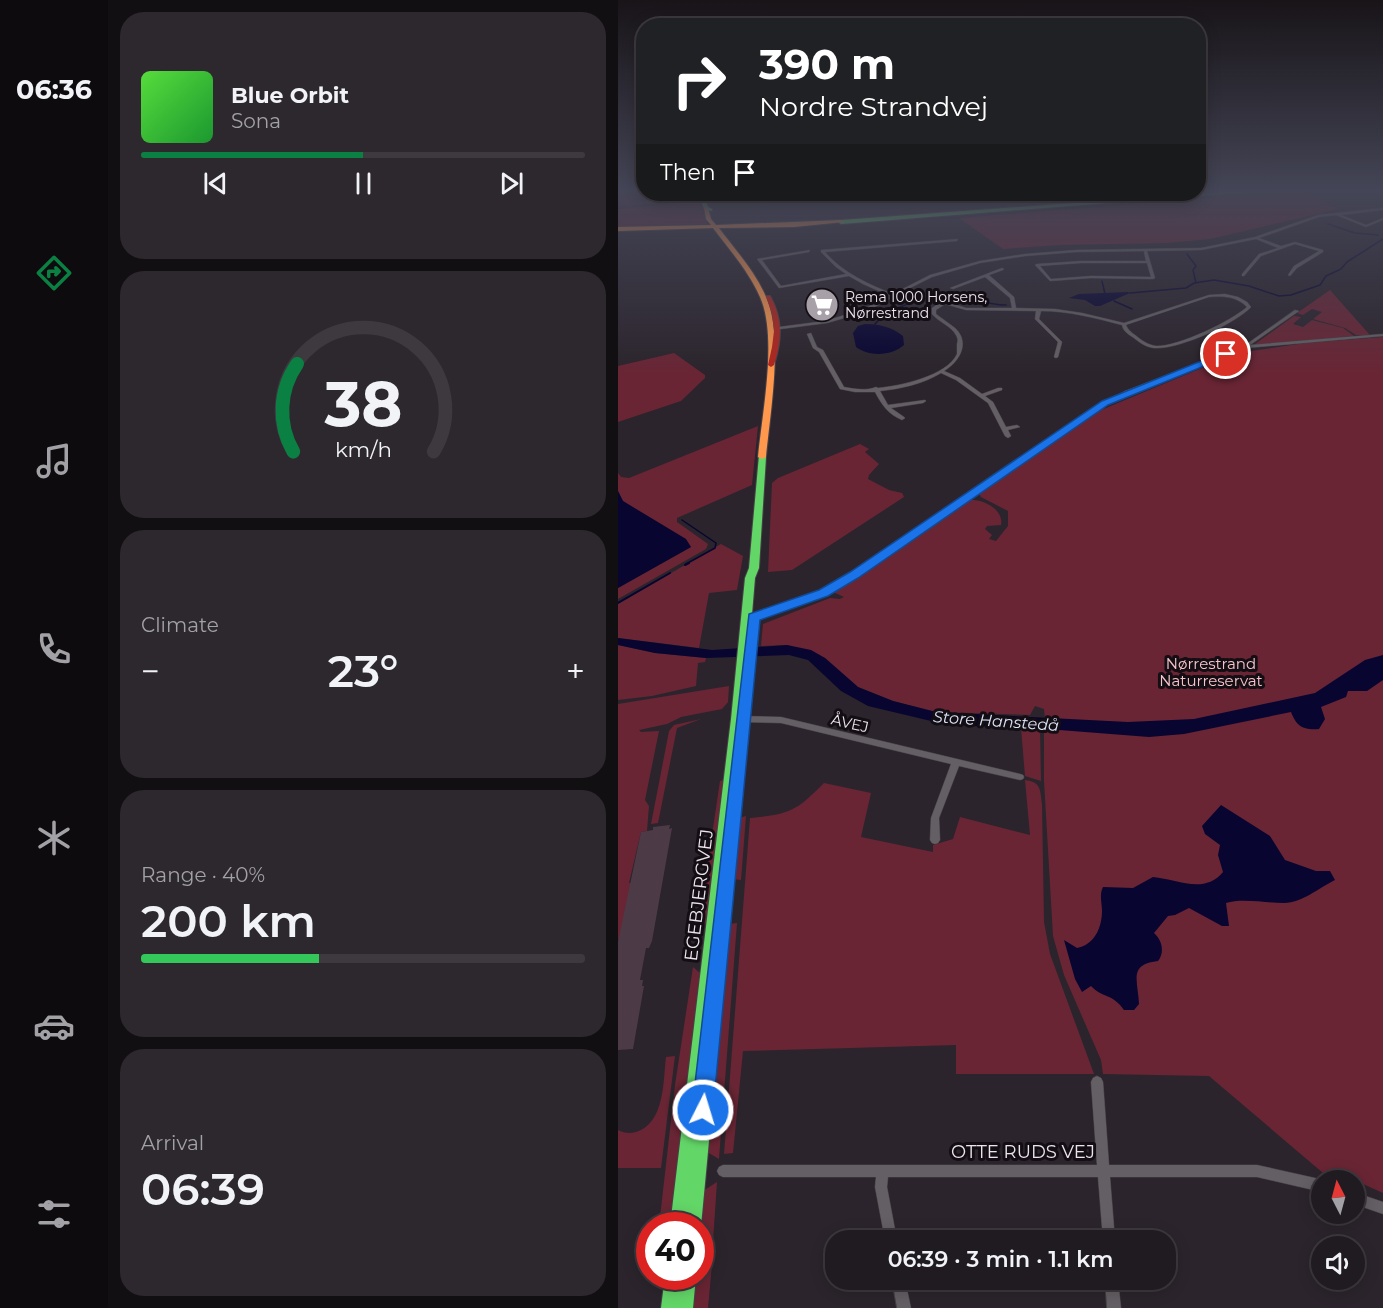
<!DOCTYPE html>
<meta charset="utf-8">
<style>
:root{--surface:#201b21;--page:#2d282e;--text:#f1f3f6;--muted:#a2a1a5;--line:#3d393f;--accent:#0b8043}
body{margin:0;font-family:Montserrat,sans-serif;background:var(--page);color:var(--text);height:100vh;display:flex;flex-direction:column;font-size:22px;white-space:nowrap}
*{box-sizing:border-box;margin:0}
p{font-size:20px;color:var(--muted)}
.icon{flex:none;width:33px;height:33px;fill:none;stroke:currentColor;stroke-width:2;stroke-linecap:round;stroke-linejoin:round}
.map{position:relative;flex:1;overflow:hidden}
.sheet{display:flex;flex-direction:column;gap:12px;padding:12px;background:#120f12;width:510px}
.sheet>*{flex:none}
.hud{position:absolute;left:18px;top:18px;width:570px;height:183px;border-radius:24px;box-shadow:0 3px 15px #0003,0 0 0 2px var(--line);background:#202124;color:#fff;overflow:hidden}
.needle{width:39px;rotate:354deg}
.buttons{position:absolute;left:693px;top:1170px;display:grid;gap:12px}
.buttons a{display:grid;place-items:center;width:54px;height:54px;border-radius:50%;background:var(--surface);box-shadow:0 3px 15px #0003,0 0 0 2px var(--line);font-size:30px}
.speed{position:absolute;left:18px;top:1212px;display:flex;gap:12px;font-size:30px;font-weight:700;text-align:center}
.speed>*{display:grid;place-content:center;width:78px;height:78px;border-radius:50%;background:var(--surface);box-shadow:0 3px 15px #0003,0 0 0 2px var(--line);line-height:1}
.speed .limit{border:9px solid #d22;background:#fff;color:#111}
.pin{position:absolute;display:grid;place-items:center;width:51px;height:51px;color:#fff;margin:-26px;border:3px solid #fff;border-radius:50%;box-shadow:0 2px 6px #0007}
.me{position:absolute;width:66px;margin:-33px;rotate:5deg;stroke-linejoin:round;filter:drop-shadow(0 0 4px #0008)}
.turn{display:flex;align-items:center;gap:21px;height:126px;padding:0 24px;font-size:27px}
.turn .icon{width:78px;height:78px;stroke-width:2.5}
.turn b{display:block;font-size:42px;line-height:51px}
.then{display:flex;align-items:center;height:57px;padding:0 24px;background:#0003;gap:12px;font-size:22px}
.big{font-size:45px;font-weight:600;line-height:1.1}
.sheet .widget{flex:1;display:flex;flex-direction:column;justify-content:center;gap:9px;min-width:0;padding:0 21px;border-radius:24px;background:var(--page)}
.sheet .dial{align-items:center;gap:0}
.dial svg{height:156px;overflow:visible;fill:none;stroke:var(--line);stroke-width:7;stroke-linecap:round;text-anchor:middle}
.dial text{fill:var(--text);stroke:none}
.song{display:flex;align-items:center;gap:18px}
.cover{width:72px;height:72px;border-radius:9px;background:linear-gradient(135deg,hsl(110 70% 55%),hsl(130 70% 35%))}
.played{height:6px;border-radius:3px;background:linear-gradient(90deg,var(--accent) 50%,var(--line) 50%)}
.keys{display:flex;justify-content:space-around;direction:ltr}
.heat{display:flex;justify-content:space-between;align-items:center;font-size:33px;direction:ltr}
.charge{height:9px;border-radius:4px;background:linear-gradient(90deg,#34c759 40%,var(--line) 0)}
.trip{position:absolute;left:207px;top:1230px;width:351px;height:60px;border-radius:24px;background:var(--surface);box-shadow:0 3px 15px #0003,0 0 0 2px var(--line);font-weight:600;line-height:60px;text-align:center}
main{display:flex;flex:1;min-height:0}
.tabs{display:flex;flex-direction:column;width:108px;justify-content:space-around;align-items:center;background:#0d0b0d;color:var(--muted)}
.tabs .icon{width:42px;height:42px}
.tabs .selected{color:var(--accent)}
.tabs b{font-size:27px;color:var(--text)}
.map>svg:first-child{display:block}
.green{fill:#692534}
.water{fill:#080531}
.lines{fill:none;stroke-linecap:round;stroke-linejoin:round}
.stream-far1{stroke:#080531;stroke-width:1.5}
.stream{stroke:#080531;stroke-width:2}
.building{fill:#4c3b47}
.street-casing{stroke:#474147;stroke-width:1}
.fast-casing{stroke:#474147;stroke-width:2}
.slow-casing{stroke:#474147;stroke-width:2}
.jam-casing{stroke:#474147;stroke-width:2}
.street{fill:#645f64;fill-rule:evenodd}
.fast{fill:#63d668;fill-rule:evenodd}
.slow{fill:#ff974d;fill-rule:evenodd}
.jam{fill:#b3261e;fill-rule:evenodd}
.route{fill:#1a73e8;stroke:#114b97;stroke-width:1.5}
.labels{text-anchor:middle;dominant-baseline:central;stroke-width:6;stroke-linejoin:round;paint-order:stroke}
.far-poi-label{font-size:14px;fill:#ece3ed;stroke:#130d14;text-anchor:start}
.park-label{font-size:15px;fill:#f7c5ca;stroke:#130d14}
.street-label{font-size:15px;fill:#ece3ed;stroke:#130d14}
.water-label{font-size:16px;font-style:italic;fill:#dce2f6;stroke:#130d14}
.near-street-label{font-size:18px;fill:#ece3ed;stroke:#130d14}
</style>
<main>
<nav class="tabs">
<b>06:36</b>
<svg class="icon selected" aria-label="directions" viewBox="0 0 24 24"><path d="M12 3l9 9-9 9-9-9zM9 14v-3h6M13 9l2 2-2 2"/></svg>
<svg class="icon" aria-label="music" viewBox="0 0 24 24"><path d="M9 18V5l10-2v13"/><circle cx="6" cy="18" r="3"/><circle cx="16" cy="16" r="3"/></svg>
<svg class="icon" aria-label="phone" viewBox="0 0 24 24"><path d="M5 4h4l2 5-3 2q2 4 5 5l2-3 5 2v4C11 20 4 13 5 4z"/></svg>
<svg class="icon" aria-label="climate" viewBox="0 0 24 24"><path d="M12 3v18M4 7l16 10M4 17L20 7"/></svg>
<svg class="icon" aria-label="car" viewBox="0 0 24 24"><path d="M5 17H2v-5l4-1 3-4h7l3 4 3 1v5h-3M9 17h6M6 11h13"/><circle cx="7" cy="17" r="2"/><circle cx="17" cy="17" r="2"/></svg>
<svg class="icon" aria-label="filters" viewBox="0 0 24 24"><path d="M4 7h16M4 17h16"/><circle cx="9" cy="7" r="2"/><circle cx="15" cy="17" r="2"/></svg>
</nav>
<section class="sheet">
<div class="widget">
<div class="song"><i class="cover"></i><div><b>Blue Orbit</b><p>Sona</p></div></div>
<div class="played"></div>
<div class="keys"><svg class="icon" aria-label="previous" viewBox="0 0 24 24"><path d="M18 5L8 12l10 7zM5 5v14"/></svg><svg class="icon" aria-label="pause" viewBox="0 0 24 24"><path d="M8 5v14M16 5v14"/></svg><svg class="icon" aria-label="next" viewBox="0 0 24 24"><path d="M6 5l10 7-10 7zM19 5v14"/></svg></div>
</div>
<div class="widget dial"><svg viewBox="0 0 100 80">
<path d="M14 69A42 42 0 1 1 86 69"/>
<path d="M14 69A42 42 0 0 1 16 24" stroke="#0b8043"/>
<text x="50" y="56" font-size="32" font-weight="700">38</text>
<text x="50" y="72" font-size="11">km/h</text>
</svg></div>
<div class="widget"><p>Climate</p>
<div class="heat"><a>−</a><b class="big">23°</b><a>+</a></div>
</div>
<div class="widget"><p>Range · 40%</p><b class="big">200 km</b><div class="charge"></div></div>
<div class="widget"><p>Arrival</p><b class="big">06:39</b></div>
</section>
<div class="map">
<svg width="765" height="1308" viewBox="0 0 765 1308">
<rect width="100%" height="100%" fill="#2b242c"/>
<path class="green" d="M0,191L42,194L15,199L14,201L16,202L35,200L46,194H79V199L0,207Z
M687,191L721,209L592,239L549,243L443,245L385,249L341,218Z
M76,202H82L89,224L0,227V209Z
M712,290L751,334V335H738L727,328L695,319L704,312L694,309L685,315L679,313Z
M676,316L683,317L675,324L685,327L694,320L725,328L736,336L643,346L637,344Z
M765,337V1193L736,1180L705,1173L591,1076L485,1074L483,1060L446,975L435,936L426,781V729H428L426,709L417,706L412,715L318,712L275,701L240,687L207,658L169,645L143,646L145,624L212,598L222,599L226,597L215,592L349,500C364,498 386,509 383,525L369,526L367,529L374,535L371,539L378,541L390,526V511L363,497L360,492L483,410L620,353L687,343Z
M56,353L87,375V378L63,401L0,422V366Z
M140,426L134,485L59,518V522L90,544L88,549L0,599V588L73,547L5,501L0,491V473L3,477L11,478Z
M242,444L251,449L247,452L261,464L251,475L250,479L271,490L284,493L286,497L174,570L150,572L154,483L160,478Z
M103,544L125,556L119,590L91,593L81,648L0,638V604Z
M0,645L37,653L88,658L87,662L80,663L78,686L34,696L0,700Z
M111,686L110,702L104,709L63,717L49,724L21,730L23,732L41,731L27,800L31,806L29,831L23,832L11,883H15L0,942V704Z
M83,719L59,728L40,823L33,824L51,731L56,725Z
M403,728L422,729L423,781L407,776Z
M106,780L89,923H81L102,781Z
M407,780C423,782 422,789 424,804L426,922L432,954L476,1074H338V1045L125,1051L115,1153L106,1154L132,818C173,814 178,811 206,783L253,793L243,837L315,852V845L335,839L342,817L412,835Z
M128,816L123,880L115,879L121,818Z
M119,923L101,1159L89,1152L111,924Z
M75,967L82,973L54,1225L41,1226L57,1085Z
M57,1056L43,1168H0V1130C6,1133 11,1134 18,1132C47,1123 45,1081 48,1057Z
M99,1182L94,1256L83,1258L85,1191Z
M94,1264L90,1308H75L78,1277L82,1276L83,1265Z"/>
<path class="water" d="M510,292L512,293L482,306H477L467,300L451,298L461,294Z
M247,324C261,324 274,327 285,336L286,345C273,356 252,357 238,347L235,333L240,326Z
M0,491L5,501L68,539L73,547L0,588Z
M0,638L94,650L169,645L193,650L207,658L240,687L275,701L318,712L510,722L576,719L697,693L747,660L765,655V680L749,691H730L728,697L703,707L707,719L701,729C685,730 679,727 673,712L566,734L531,737L403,727L351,726L313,721L250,706L223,691L190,660L171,655L88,658L37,653L0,645Z
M603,805L652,836L667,860L698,871H712L717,880C701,888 682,904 665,903C648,903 624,898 608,903L611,926H604L571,908L557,915L550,916L536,933C544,940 547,952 540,961C510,964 520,981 521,1004L516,1010H506C494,993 484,998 473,986L464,992L457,979L446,940L459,948C476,945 484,928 484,911C484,903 481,895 485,887L515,888L535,877C559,879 586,895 605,872L600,855L602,845L587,834L584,826Z"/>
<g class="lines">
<path class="stream-far1" d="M710,224L737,233L760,235
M569,254L578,266L575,270L578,283
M484,281L487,294
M512,293L568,288L576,283L596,280L631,286L661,296L673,295L702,285L708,276L723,269L729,262L765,239
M313,294C339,291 362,305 388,305
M496,301L514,309
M257,324L266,314L301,299
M64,520L98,543L97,548L68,564"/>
<path class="stream" d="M67,565L71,563
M0,603L52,573"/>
</g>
<path class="building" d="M218,299L222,306L191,311L187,303Z
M52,825L51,829L54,828L34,941L31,948H28L22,980H25L24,986H26L15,1049L0,1050V942L23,832L35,830V827Z"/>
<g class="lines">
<g class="street-casing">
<path id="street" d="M765,208V210L723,215L748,225L765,218V220L748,227L718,215L701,217L641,238L663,246L677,242L705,250V252L679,268L672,276L670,275L676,266L701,251L677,244L643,256L626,276H624V274L641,254L660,248L638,239L583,250L529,251L537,278L535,279L473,278L432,281L417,265L419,264L463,261H528L526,252L527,251L458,252L407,256L362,263L314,277L290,289L348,308H394L392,298L367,277L335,289L332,288L384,268L386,269L385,270L371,275L396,297L398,308L437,309L464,313L506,323L591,295L607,294L620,297L629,302L633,307C617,324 560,350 536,348C528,347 522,343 516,338C510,334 505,331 504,325C477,318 451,311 423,311L421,319L444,342L440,357L438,358L436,357L440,342L417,319L418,311L348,310L327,304L318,310V314C324,319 331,323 337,328C353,343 341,362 326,371L342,378L364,394L380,388H384V390L367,396L375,402L388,427L399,425L402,427L390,430L393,436L390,438L387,436L370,403L338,380L323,373C305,384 282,389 262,391L270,405L307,400L308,401L305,403L273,408L286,417L287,418L284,420C270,414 264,405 257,392H237L222,389L201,352L195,348L189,334L193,333L199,347L205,350L226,387C236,389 249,391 258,387L260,388C282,386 329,376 339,354C339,352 339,346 339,344C340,340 340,339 338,335C333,326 321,322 314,314V308L323,302L287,291L279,295V297H276L247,312L209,323L155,330L153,329V328L207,321L243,310L272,296L245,284L231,276L161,288L139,259L192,250L191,252L144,260L163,286L228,274L218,267L203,252V250L340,239L339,241L207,252C225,273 250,284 275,294L312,275L362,261L407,254L458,250L583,248L637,237L700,215ZM463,263H529L533,277L473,276L433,279L422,266ZM591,297C606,296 618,296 629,307C613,321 560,347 538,346C530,345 523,340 517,335C513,332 510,330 508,325Z
M677,310L681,311L632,345L765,334V336L628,348L511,393L465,419L238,577C203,597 168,613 128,620L124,618L125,616C136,614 147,612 157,609C184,601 209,587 234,573L461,417L507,391L626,346Z
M123,716L163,717L402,774L405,775L406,777L405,779L402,780L341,766L321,818L322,840L320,843L317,844L314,843L312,840L313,818L333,764L163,723L123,722L120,721L119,719L120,717Z
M479,1076L483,1078L485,1082L491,1165H639L706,1180H704V1192L639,1177H492L497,1240H485L480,1177H270L269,1187L279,1240H267L257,1187L258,1177H105L101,1175L99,1171L101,1167L105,1165H479L473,1082L475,1078Z
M736,1192L765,1202V1214L736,1204Z
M274,1280H287L293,1308H279Z
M487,1280H500L503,1308H489Z"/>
</g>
<g class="fast-casing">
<path id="fast" d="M621,191H642L223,224L220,222L223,220Z
M81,194H85L90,207L94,209V211L86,209Z
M141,455H147L148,457L141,568L137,578L133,626L138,627L139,629L83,1226H52L113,719L127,578L131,568Z
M47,1276H78L75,1308H43Z"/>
</g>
<g class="slow-casing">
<path id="slow" d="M88,207L90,208L93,219L98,225L223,220L226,222L176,227L101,228C119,252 142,277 151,305C164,344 152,416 148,457L144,459L140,457C144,413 160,337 142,297C131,272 112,250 95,228L0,231V227L93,225L88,219L86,208Z"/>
</g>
<g class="jam-casing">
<path id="jam" d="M148,296H152C165,319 164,340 156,365L153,367L150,365L154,347L156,331L154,314Z"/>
</g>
<use href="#street" class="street"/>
<use href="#fast" class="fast"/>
<use href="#slow" class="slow"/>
<use href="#jam" class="jam"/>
</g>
<linearGradient id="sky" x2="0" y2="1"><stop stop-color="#181418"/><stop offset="0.51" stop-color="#444556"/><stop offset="1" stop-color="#444556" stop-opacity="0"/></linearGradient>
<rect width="765" height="374" fill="url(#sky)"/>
<path class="route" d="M608,351L612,354L611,356L490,405L240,578L210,596L142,620L95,1110L92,1118L85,1121L77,1118L74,1110L131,614L201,590L232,572L484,401Z"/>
<defs>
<g id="supermarket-disc" transform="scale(1.725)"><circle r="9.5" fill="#a8a0a9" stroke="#130d14"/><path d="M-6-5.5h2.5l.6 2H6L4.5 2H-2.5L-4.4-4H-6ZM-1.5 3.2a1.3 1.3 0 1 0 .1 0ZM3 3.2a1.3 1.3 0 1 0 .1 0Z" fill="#fff"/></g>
</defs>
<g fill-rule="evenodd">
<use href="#supermarket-disc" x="204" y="305"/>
</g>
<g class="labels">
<g class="far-poi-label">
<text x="227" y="297">Rema 1000 Horsens,<tspan x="227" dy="16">Nørrestrand</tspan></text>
</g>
<g class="park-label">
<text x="593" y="663">Nørrestrand<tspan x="593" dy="17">Naturreservat</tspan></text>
</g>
<g class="street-label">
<text transform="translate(232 723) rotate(13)">ÅVEJ</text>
</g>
<g class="water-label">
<text transform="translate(378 721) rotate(4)">Store Hanstedå</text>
</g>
<g class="near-street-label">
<text transform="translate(81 895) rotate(-83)">EGEBJERGVEJ</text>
<text x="405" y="1152">OTTE RUDS VEJ</text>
</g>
</g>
</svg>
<div class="buttons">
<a><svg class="needle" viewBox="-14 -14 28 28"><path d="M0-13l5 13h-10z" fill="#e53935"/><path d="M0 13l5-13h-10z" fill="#a2a1a5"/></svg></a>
<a><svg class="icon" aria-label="sound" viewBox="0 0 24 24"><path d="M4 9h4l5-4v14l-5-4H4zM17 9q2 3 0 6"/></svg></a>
</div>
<div class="speed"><div class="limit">40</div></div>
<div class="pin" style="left:608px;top:354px;background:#d93025"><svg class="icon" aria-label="arrive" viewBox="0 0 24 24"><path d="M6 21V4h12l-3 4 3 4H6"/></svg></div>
<svg class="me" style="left:85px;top:1110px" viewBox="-20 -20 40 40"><circle r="17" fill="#1a73e8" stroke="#fff" stroke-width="3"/><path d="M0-11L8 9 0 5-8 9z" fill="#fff"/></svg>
<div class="trip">06:39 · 3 min · 1.1 km</div>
<div class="hud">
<div class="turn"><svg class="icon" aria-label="right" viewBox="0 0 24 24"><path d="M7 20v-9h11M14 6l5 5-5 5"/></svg><div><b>390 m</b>Nordre Strandvej</div></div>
<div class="then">Then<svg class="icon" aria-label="arrive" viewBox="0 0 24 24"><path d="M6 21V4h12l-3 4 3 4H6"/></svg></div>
</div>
</div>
</main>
